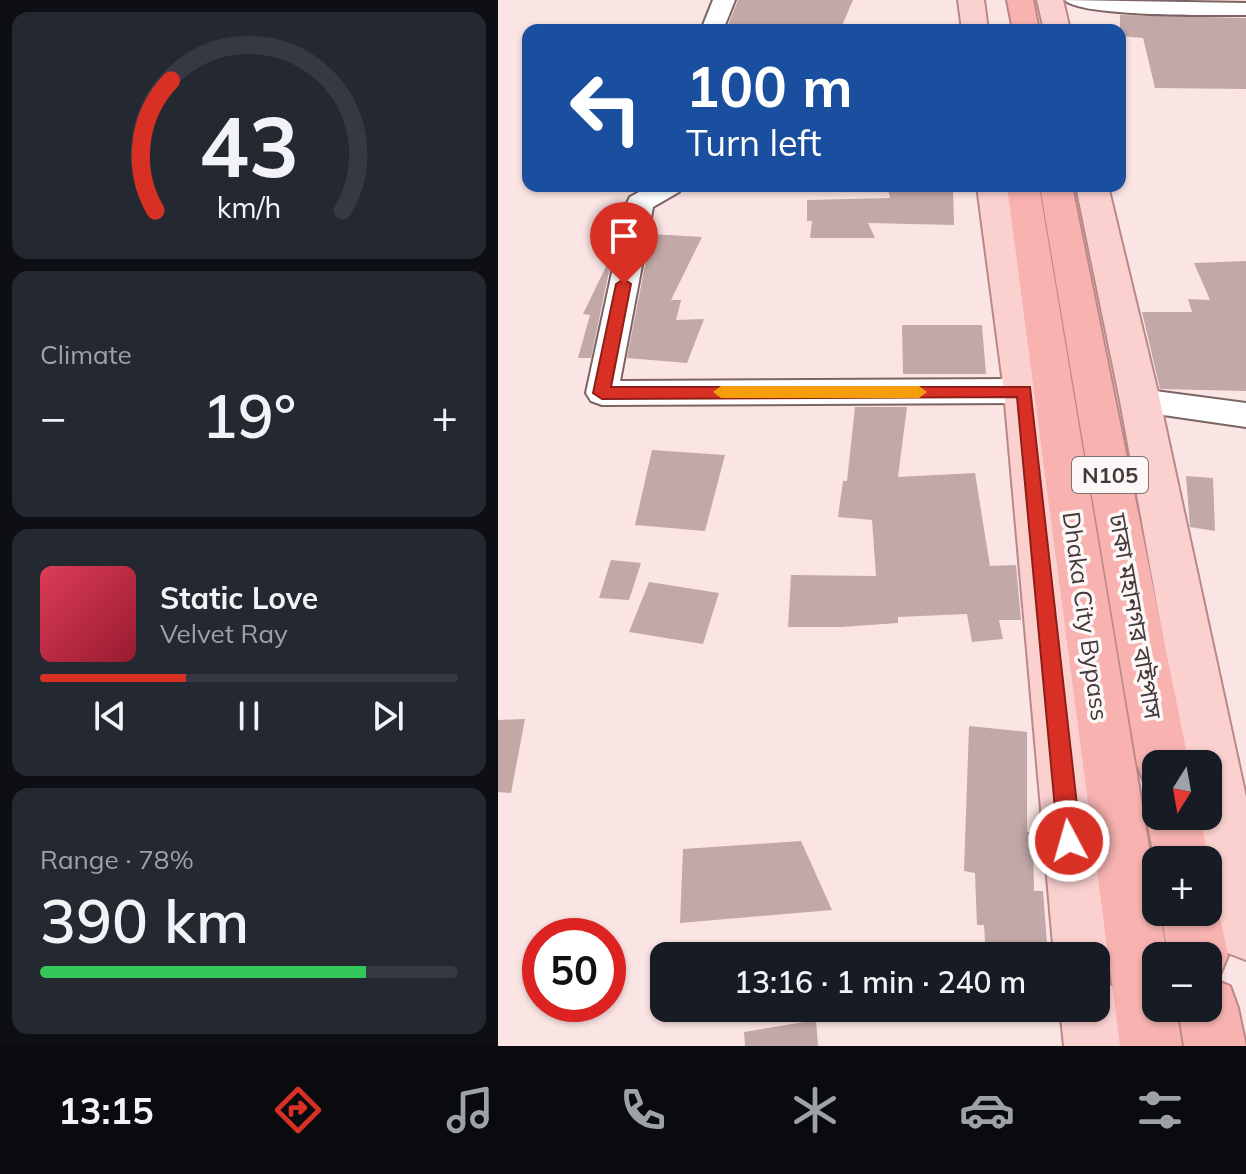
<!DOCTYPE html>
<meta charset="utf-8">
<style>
:root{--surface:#171b24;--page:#242831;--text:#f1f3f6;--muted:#9ea1a6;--line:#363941;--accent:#d93025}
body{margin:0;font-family:Mulish,"Noto Sans Bengali",sans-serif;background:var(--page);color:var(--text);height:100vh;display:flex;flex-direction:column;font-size:30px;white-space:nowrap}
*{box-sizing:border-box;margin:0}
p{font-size:26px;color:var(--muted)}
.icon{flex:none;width:44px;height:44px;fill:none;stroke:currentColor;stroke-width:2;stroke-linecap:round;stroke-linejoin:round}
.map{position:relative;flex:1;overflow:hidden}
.drawer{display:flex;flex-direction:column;gap:12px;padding:12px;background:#0d0f14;width:498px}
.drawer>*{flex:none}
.hud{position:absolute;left:24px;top:24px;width:604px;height:168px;border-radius:16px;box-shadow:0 2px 6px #0004;background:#1a4fa0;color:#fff;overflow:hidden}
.needle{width:52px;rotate:191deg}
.controls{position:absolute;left:644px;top:750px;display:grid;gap:16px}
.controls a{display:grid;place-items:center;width:80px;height:80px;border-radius:16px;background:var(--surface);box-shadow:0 2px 6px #0004;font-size:40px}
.speed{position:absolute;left:24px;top:918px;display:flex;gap:16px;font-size:40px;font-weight:700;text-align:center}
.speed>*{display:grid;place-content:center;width:104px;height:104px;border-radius:50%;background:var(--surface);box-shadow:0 2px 6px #0004;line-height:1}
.speed .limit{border:12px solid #d22;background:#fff;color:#111}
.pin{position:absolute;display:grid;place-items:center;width:68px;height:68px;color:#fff;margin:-82px -34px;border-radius:50% 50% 50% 0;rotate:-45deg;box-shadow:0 0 8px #0007}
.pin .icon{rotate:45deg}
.me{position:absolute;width:88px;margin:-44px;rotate:354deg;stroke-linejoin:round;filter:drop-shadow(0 0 6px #0008)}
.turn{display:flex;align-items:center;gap:28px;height:168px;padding:0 32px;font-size:36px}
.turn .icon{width:104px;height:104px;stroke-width:2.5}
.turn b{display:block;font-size:56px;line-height:68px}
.big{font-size:60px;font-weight:600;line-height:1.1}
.drawer .card{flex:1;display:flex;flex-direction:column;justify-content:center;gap:12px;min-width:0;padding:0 28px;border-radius:16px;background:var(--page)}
.drawer .dial{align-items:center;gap:0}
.dial svg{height:208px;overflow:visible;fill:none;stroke:var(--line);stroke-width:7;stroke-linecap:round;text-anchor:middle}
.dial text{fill:var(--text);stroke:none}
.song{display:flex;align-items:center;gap:24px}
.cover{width:96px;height:96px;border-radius:12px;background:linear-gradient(135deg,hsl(350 70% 55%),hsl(350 70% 35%))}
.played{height:8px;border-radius:4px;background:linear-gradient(90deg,var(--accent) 35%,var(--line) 35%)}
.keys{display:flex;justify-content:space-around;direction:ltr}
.heat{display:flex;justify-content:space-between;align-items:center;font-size:44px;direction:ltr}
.charge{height:12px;border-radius:6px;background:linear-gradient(90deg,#34c759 78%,var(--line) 0)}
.trip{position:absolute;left:152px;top:942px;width:460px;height:80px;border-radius:16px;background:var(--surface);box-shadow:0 2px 6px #0004;font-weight:600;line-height:80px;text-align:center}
.menu{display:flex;height:128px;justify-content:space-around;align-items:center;background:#090b0e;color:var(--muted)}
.menu .icon{width:56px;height:56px}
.menu .current{color:var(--accent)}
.menu b{font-size:36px;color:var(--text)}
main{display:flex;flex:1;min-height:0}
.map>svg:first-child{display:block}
.building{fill:#c2a8a7}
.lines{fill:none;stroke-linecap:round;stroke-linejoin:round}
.minor-casing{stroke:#7b6463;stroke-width:4}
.major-casing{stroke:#b98887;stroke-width:4}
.highway-casing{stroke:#b98887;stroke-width:4}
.minor{fill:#fff;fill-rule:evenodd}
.major{fill:#fbd1d0;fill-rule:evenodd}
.highway{fill:#f8b3b1;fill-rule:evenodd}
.route{fill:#d93025;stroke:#8d1f18;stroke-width:2}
.slow{fill:#f59e0b}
.labels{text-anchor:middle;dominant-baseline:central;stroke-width:7;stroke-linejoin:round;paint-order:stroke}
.shield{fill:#fdf7f7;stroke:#7c7272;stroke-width:2}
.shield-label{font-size:22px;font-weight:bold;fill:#443939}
.street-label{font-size:24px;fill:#443939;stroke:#fdf7f7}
</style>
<main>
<section class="drawer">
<div class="card dial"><svg viewBox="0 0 100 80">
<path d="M14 69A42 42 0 1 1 86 69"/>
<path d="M14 69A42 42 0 0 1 20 19" stroke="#d93025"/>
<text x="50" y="56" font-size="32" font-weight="700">43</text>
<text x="50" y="72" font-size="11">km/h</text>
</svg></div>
<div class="card"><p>Climate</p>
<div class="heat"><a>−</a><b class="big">19°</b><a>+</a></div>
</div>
<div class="card">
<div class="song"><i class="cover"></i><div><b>Static Love</b><p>Velvet Ray</p></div></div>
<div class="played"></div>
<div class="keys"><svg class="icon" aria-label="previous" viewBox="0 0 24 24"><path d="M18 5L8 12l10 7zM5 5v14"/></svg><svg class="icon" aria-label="pause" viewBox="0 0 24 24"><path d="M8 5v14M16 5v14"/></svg><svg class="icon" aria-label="next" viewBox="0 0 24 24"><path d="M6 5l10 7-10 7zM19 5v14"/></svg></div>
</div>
<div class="card"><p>Range · 78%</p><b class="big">390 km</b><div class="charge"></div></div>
</section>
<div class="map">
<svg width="748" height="1046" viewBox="0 0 748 1046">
<rect width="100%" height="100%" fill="#fbe5e4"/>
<path class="building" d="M240,0H355L342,30H228Z
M622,15L748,18V89L657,88L645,38L622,36Z
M389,186L455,188L456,225L370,223L377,238H312L314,221H309V200L392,198Z
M153,234L204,237L173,300H183L178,320L206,319L189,363L129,358Z
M115,252L93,358H80L92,315L85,314Z
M748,261V391L662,389L644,312H694L690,299L712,300L696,263Z
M404,325H484L488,374H405Z
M357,407H409L400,477L477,473L492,566L518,565L523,620H501L505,639L474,642L469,614L400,617V623L343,627H290L293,575L378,576L374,520L340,517L345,481H349Z
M154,450L227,455L207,531L137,525Z
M688,476L715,478L717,531L692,527Z
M113,560L143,563L131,600L101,598Z
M151,582L221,593L205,644L131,632Z
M27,719L13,793L0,792V720Z
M471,726L529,732V832H535L536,891H545L550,956H488L486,925H479L477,873L466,871Z
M303,841L334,910L182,923L185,849Z
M318,1020L320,1046H247L246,1032Z"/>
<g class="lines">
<g class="minor-casing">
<path id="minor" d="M215,0H237L225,30H203Z
M567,0L748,3V15C719,15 581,17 567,0Z
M152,186H185L181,192L155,207L122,381L526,379L537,383L542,391L537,399L526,403L104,405L93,401L88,393L129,203L132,197Z
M642,389L748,403V427L631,410L626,401L631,392Z"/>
</g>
<g class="major-casing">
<path id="major" d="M460,0H486L490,30H464Z
M539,0H565L572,30H546Z
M479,186H511L546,391L616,956L607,977L599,980L614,986L622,1008L628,1046H566L562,1008H598V956H556L506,391Z
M578,186H610L662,401L748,797V960L727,952C715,922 710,892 710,860H706L698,816H710V764H688L622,401Z"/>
</g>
<g class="highway-casing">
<path id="highway" d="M509,0H535L541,30H515Z
M509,186H541L658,889V912H662L669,956H658V1008H678L684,1046H622Z
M542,186H574L691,764H658V787L646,782L639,764Z
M658,796V816H702L711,860L710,862L658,860V867L648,816Z
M710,891L721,912L730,956L721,977L715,979L732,986L740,1008L748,1046H686L680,1008H710V956H670L663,912H710Z"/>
</g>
<use href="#minor" class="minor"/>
<use href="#major" class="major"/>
<use href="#highway" class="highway"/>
</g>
<path class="route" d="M126,279L133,284L113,387H532L583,841L579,849L571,853L563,849L560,841L519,397L104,399L95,393L118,284Z"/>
<path class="slow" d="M223,386H421L429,392L421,398H223L215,392Z"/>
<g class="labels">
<rect class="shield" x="574" y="457" width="76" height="36" rx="6"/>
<g class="shield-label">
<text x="612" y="475">N105</text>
</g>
<g class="street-label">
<text transform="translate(588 616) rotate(82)">Dhaka City Bypass</text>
<text transform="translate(638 616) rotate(80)">ঢাকা মহানগর বাইপাস</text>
</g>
</g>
</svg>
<div class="controls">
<a><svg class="needle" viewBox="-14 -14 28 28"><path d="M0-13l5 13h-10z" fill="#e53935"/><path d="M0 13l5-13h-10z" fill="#9ea1a6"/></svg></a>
<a>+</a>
<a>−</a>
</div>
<div class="speed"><div class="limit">50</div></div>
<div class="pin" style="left:126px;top:284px;background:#d93025"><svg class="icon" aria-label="arrive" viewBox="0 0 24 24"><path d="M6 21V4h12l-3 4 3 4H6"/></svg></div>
<svg class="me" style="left:571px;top:841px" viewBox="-20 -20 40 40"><circle r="17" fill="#d93025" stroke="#fff" stroke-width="3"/><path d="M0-11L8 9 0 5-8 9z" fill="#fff"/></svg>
<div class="trip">13:16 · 1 min · 240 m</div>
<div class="hud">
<div class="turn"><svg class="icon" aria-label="left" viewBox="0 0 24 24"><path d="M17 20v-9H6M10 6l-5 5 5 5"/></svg><div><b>100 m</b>Turn left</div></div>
</div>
</div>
</main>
<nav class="menu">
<b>13:15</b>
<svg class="icon current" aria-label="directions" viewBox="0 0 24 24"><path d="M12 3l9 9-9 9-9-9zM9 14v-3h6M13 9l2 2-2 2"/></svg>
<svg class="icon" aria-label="music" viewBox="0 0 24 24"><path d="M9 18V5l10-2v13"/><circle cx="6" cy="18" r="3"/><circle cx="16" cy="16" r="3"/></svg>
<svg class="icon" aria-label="phone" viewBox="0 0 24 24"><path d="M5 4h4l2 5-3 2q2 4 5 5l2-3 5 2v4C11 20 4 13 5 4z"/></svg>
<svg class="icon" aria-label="climate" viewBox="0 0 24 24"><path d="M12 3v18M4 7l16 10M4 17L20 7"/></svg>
<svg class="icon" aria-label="car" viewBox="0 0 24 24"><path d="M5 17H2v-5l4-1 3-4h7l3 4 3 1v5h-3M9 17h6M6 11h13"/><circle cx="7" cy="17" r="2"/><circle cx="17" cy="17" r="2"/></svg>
<svg class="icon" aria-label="filters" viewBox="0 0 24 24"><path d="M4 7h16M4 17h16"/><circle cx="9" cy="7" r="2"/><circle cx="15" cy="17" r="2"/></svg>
</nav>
